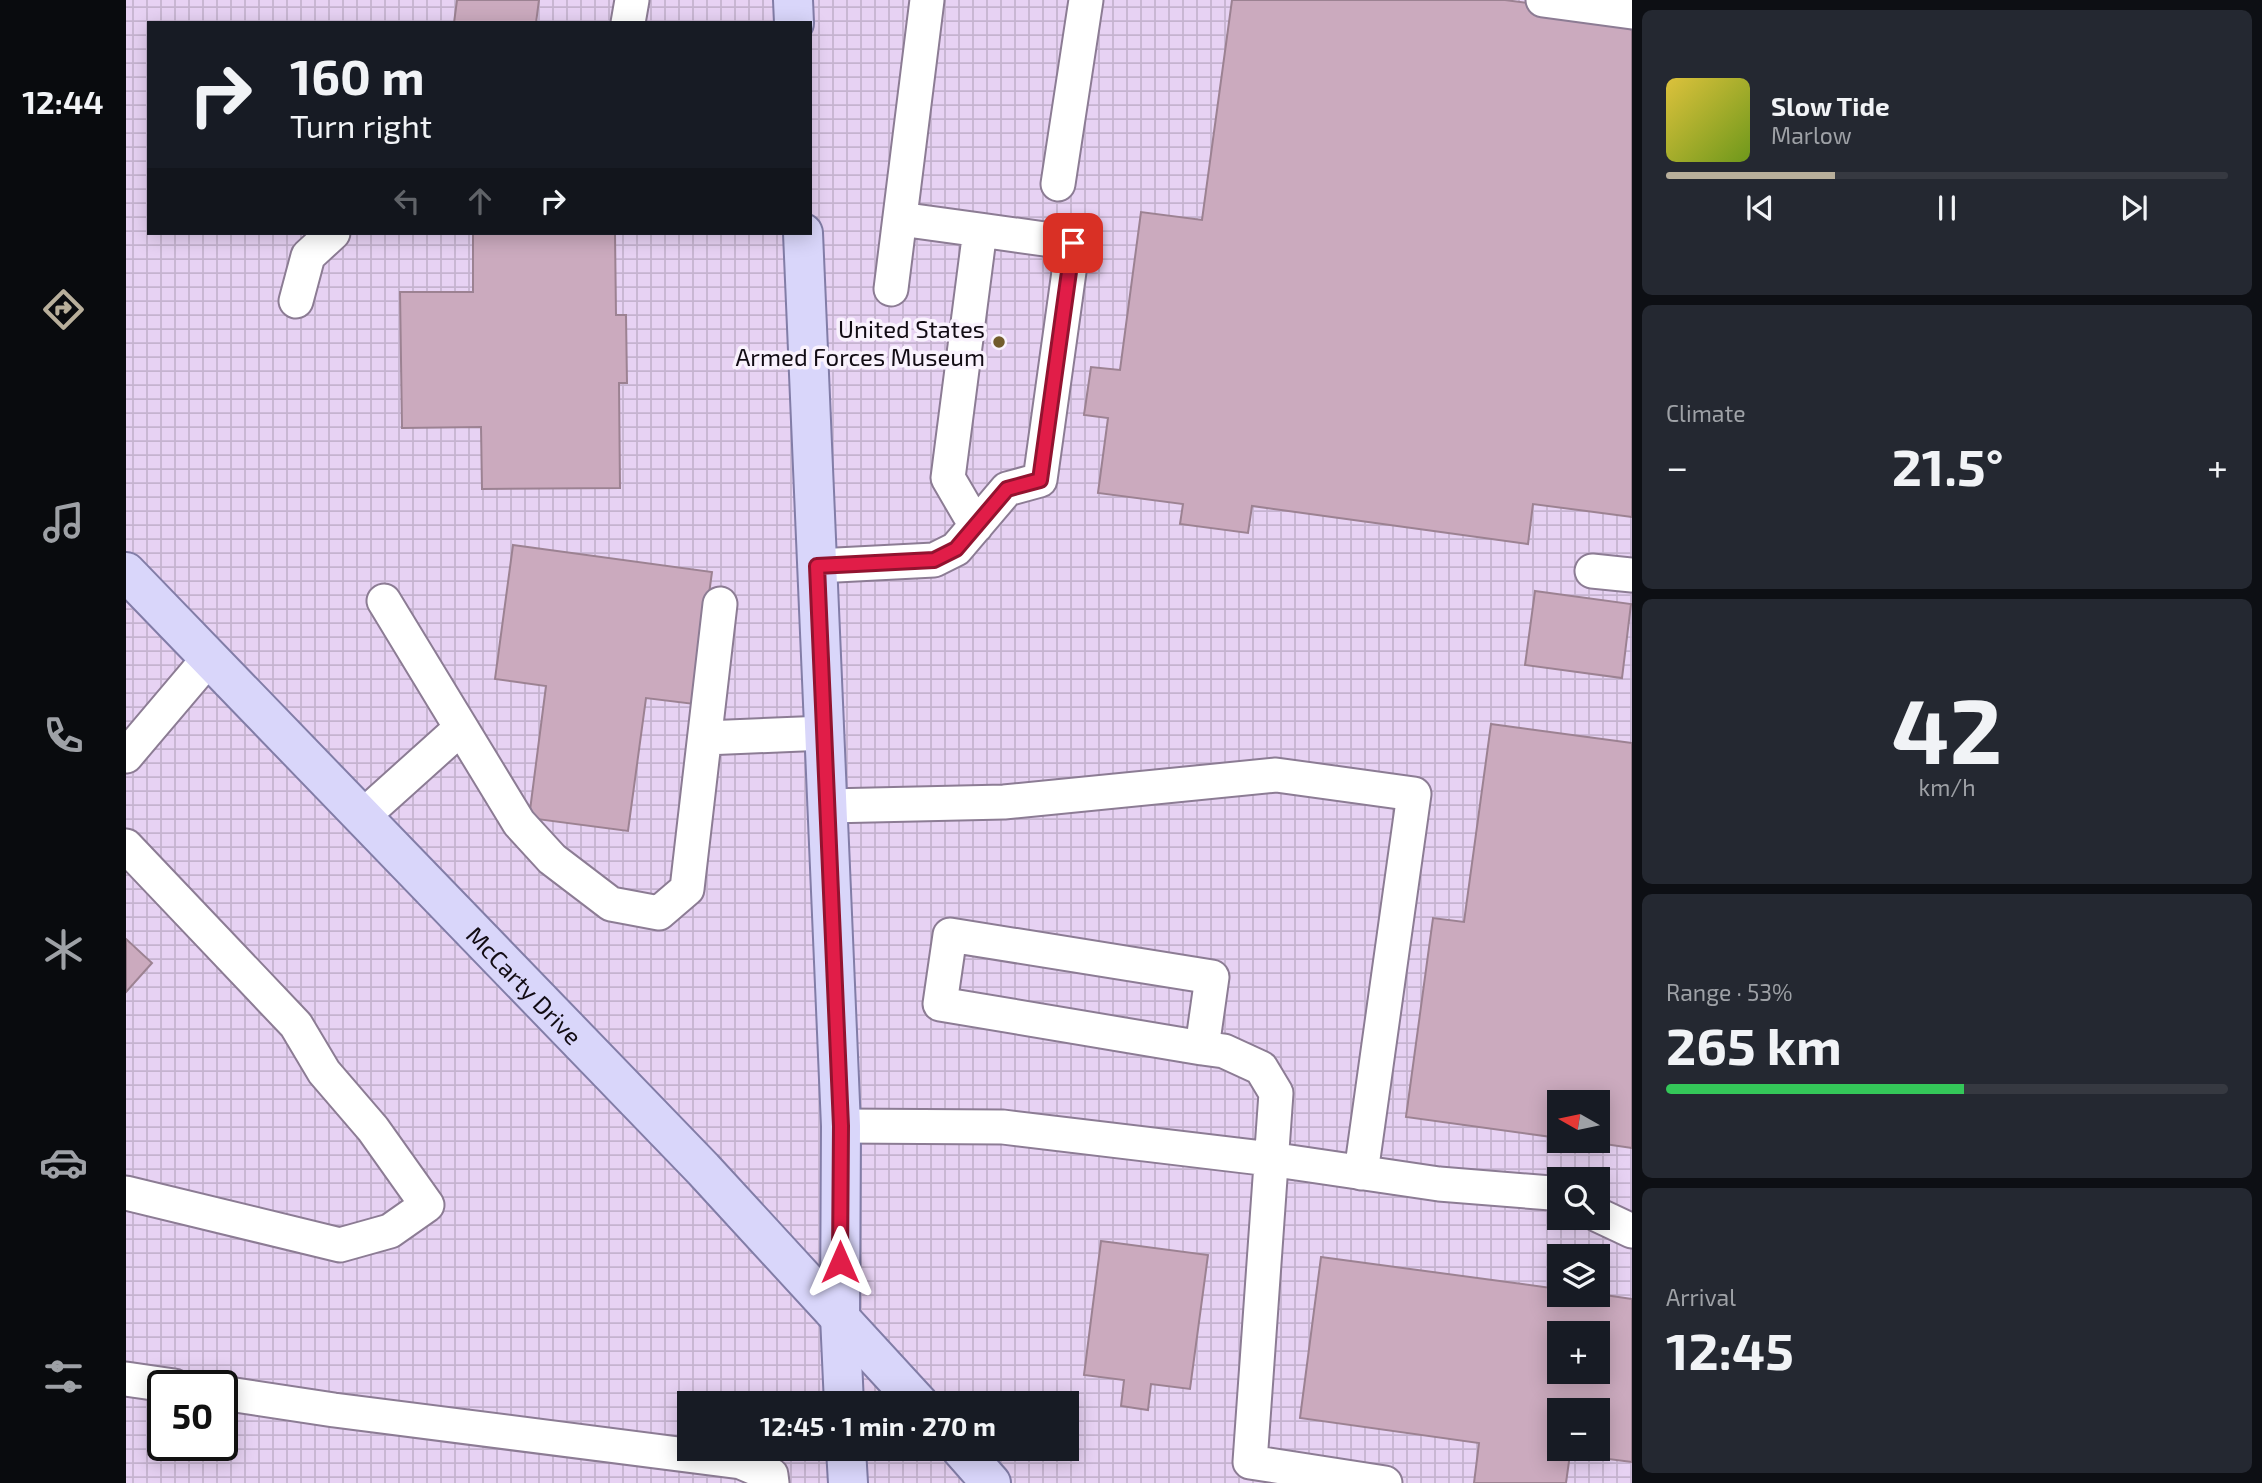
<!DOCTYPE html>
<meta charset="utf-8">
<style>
:root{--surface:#171b24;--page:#242831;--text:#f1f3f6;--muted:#9ea1a6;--line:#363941;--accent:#b8af9b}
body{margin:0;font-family:"Exo 2",sans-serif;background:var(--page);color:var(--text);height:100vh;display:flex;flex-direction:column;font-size:26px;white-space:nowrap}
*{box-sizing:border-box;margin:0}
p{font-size:23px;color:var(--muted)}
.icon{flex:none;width:38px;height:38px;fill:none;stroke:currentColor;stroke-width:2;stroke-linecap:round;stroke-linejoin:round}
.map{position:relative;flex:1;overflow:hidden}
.panel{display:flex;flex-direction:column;gap:10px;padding:10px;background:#0d0f14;width:630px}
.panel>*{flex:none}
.banner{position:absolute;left:21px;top:21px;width:665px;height:214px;border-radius:0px;box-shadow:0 4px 18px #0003;background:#171b24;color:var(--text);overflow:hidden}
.needle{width:46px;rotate:279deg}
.controls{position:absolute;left:1421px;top:1090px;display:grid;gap:14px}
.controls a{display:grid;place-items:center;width:63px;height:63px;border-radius:0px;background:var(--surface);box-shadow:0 4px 18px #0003;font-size:35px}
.speed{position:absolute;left:21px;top:1370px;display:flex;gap:14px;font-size:35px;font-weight:700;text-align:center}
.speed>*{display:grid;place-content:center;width:91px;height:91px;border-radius:50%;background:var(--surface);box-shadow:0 4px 18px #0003;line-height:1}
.speed .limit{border:4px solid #111;border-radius:10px;background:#fff;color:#111}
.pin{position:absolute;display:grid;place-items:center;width:60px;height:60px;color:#fff;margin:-30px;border-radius:14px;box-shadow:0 4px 10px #0006}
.me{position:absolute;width:77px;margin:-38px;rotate:0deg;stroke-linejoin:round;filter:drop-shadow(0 0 5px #0008)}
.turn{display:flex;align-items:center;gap:24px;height:147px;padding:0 28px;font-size:32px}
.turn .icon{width:91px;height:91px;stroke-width:2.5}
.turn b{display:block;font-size:49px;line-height:60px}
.lanes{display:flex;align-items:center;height:66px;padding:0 28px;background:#0003;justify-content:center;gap:35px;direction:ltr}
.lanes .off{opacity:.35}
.big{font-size:52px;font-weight:700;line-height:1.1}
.panel .card{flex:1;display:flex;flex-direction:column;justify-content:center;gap:10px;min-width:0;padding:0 24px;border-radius:10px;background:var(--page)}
.panel .dial{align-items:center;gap:0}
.dial b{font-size:91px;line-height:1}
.song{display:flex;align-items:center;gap:21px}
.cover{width:84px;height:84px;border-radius:10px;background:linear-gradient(135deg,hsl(50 70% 55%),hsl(80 70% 35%))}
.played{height:7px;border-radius:4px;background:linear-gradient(90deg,var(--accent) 30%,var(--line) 30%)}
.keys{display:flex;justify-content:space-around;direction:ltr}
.heat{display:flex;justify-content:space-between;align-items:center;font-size:38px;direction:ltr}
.charge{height:10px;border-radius:5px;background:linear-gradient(90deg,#34c759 53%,var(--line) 0)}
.trip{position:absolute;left:551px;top:1391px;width:402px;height:70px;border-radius:0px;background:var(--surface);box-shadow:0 4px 18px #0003;font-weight:700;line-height:70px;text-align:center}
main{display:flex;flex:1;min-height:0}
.tab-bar{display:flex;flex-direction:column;width:126px;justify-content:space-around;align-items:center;background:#090b0e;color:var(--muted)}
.tab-bar .icon{width:49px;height:49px}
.tab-bar .current{color:var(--accent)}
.tab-bar b{font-size:32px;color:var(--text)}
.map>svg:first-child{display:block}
.industrial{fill:url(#industrial-grid);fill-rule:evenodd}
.building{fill:#cbaabe;stroke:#9c8292;stroke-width:2;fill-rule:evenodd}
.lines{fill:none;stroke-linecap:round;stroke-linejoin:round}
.minor-casing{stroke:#8c7c94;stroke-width:37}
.major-casing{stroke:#827da7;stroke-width:42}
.minor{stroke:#fff;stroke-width:33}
.major{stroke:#d9d6fa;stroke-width:38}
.route-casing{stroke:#92132f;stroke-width:18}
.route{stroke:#e11d48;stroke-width:12}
.poi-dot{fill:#725c2c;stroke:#f9f2fd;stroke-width:2.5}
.labels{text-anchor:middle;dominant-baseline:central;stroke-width:7;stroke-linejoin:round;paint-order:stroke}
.poi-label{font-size:24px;fill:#120c14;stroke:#f9f2fd;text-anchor:end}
.street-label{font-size:24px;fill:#120c14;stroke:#f9f2fd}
</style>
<main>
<nav class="tab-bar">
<b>12:44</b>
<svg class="icon current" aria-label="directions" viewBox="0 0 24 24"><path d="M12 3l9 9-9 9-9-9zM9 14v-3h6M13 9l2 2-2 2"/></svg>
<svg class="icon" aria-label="music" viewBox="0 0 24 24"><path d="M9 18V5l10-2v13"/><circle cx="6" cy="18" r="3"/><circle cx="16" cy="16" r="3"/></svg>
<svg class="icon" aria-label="phone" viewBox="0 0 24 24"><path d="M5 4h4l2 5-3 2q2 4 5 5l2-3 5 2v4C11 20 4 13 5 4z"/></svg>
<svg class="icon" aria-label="climate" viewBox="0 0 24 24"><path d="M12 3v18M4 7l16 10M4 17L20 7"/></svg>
<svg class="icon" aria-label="car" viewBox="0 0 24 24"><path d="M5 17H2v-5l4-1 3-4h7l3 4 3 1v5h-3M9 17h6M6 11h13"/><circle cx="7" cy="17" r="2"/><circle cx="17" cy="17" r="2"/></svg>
<svg class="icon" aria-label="filters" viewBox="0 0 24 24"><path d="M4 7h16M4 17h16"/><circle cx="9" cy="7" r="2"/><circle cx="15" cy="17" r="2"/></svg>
</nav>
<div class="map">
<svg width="1506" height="1483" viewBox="0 0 1506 1483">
<defs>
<pattern id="industrial-grid" width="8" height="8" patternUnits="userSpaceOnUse" patternTransform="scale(1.75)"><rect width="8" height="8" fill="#e7d2f3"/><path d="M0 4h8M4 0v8" fill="none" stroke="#c5b3cf"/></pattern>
</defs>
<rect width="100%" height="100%" fill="#f2e1fb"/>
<path class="industrial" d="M0,0H1506V1483H0ZM23,23H684V233H23ZM1433,1102H1472V1141H1433ZM1433,1180H1472V1218H1433ZM1433,1256H1472V1295H1433ZM1433,1334H1472V1372H1433ZM37,1386H96V1446H37ZM564,1404H942V1449H564ZM1433,1410H1472V1449H1433Z"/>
<path class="building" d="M331,0H413L410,23H328Z
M1106,0H1379L1506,17V517L1407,504L1402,544L1126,506L1122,533L1054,524L1057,504L972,493L982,418L958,415L965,367L994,370L1015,212L1076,220Z
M347,233H489L490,315H500L501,383H493L494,488L356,489L355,427L276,428L274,292H347Z
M387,545L586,572L568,704L520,698L502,831L403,818L420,686L369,679Z
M1409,591L1505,604L1496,678L1399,665Z
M1365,724L1506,743V1148L1458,1141H1472V1102H1433V1138L1280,1117L1307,918L1338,922Z
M0,939L26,963L0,992Z
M975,1241L1082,1255L1064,1389L1025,1384L1022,1410L995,1406L998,1380L958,1375Z
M1195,1257L1433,1289V1295L1472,1294L1506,1299V1462L1444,1454L1440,1483H1348L1353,1443L1174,1418ZM1433,1334H1472V1372H1433ZM1433,1410H1472V1449H1433Z"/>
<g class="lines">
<g class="minor-casing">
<path id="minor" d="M1417,0L1506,12
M502,23L506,0
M932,184L960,0
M774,219L854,230
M765,289L801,0
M170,301L182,256L207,233
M691,566L808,560L830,549L881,489L914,480L947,243L854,230L822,478L850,526
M1466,571L1506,575
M258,601L393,823L426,859L485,904L533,913L561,889L594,604
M579,738L699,733
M0,756L83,658
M702,806L878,802L1150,775L1288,794L1235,1173
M236,817L335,728
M0,846L170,1025L198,1072L247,1129L301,1205L264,1231L214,1245L0,1193
M1076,1048L1086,977L824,935L814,1004L1076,1048L1098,1051L1135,1068L1150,1093L1124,1462L1259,1483
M715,1126L877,1127L1144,1159L1313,1184L1425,1193L1433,1196
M1472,1215L1506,1231
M0,1379L48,1386
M96,1393L208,1410L615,1462L645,1475L646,1483"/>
</g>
<g class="major-casing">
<g id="major">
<path d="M667,0L668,23"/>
<path d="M677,233L715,1126L714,1316L718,1404"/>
<path id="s1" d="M0,572L577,1169L793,1404"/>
<path d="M720,1449L722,1483"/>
<path d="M835,1449L865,1483"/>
</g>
</g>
<use href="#minor" class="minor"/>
<use href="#major" class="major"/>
</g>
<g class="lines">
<g class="route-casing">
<path id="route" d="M714,1262L715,1126L691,566L808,560L830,549L881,489L914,480L947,243"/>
</g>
<use href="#route" class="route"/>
</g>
<circle class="poi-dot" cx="873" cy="342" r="7"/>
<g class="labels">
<g class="poi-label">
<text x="859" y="328">United States<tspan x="859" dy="28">Armed Forces Museum</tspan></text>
</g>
<g class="street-label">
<text stroke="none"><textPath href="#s1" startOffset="574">McCarty Drive</textPath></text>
</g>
</g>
</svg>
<div class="controls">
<a><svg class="needle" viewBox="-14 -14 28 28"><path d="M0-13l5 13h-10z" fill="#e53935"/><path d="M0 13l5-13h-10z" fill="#9ea1a6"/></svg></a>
<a><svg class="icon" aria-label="search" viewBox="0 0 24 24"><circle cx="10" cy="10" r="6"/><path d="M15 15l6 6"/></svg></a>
<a><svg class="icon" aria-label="layers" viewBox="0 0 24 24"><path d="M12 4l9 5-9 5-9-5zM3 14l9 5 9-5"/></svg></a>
<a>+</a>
<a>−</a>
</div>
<div class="speed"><div class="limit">50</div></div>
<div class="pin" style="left:947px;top:243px;background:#d93025"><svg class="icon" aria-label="arrive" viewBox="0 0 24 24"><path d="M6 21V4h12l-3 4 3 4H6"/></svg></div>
<svg class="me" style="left:714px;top:1262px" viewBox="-20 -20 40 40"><path d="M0-17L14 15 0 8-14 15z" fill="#e11d48" stroke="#fff" stroke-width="4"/></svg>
<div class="trip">12:45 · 1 min · 270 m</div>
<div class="banner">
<div class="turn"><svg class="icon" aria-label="right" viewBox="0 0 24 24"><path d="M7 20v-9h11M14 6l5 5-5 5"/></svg><div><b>160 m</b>Turn right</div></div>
<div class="lanes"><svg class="icon off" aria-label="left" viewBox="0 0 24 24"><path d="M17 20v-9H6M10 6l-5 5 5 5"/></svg><svg class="icon off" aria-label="ahead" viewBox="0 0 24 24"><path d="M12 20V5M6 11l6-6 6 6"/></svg><svg class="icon" aria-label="right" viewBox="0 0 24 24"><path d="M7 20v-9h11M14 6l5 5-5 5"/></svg></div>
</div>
</div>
<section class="panel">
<div class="card">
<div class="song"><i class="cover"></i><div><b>Slow Tide</b><p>Marlow</p></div></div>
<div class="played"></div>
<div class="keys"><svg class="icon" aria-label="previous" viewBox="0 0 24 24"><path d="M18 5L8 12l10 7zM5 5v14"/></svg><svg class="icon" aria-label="pause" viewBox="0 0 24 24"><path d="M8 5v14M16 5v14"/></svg><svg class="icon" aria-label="next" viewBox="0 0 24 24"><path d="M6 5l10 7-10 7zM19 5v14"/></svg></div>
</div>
<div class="card"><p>Climate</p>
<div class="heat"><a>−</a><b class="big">21.5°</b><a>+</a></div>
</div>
<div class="card dial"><b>42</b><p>km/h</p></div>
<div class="card"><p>Range · 53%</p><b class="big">265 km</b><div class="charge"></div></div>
<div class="card"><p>Arrival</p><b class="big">12:45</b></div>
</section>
</main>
